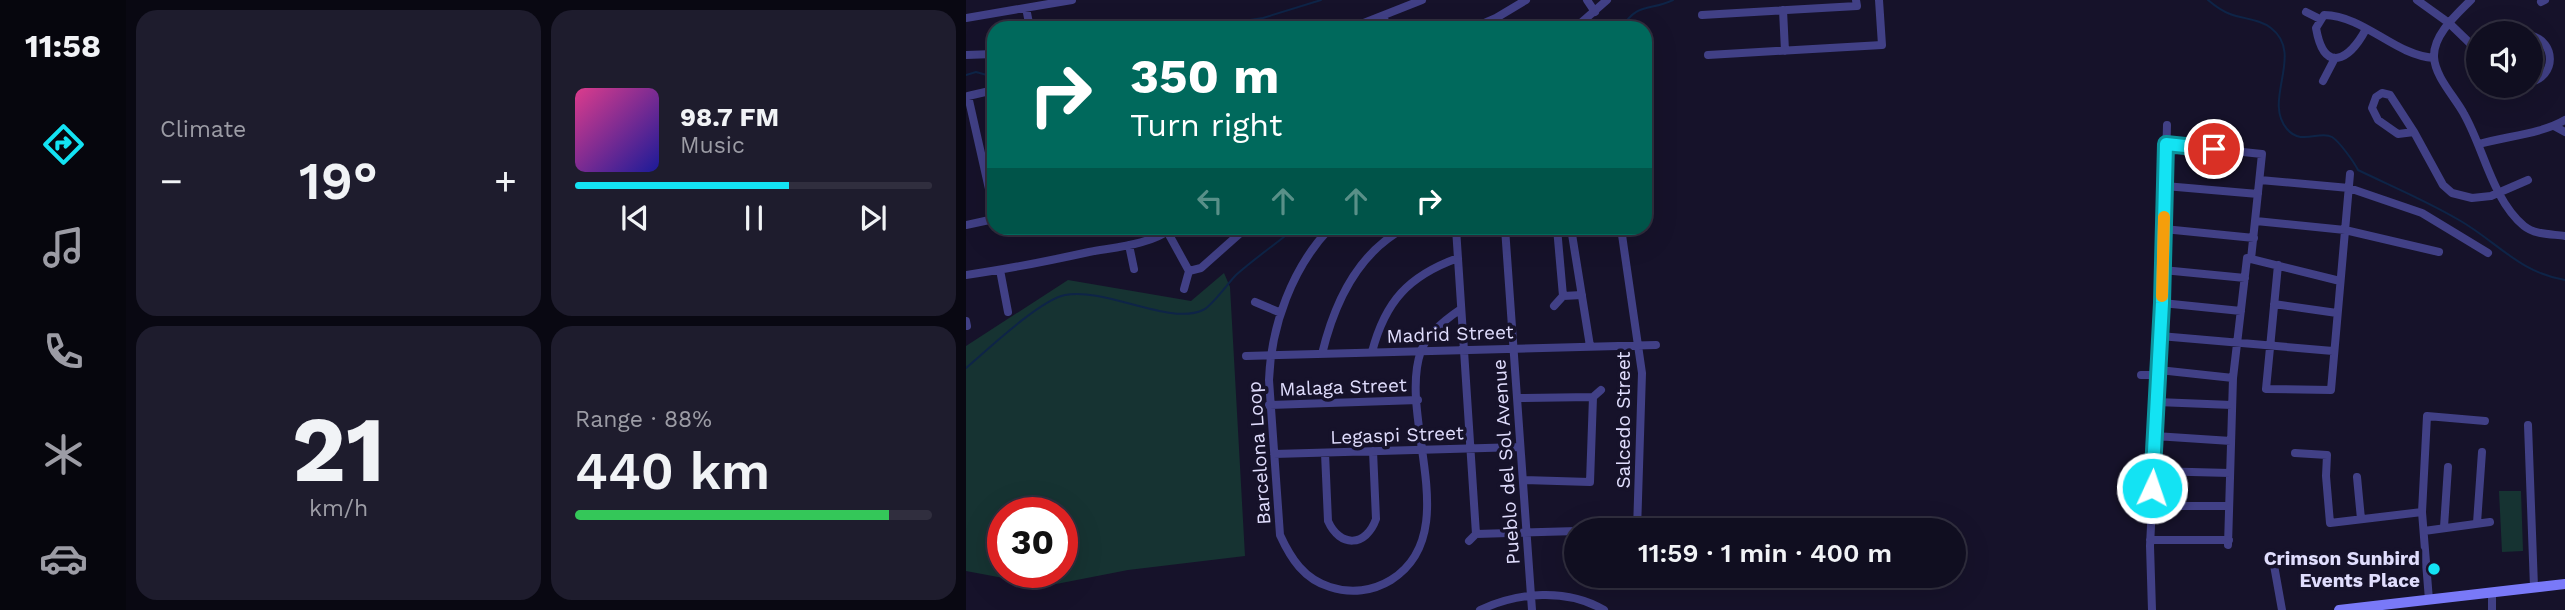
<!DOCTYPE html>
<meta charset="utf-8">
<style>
:root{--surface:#100e20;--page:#1e1c2d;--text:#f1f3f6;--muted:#9c9ca5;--line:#302e3e;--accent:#13e3f3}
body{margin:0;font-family:"Work Sans",sans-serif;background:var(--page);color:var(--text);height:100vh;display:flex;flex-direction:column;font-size:26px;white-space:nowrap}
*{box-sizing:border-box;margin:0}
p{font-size:23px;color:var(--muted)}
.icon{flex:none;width:38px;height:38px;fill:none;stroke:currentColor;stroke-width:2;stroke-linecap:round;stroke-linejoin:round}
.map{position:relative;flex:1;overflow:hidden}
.side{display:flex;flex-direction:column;gap:10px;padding:10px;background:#090812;width:840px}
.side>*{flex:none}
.guide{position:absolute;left:21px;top:21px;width:665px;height:214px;border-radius:21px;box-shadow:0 7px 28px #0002,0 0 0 2px var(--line);background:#00695c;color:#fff;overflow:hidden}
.fabs{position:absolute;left:1500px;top:21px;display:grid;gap:14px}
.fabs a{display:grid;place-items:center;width:77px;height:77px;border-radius:50%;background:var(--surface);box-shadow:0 7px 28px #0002,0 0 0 2px var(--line);font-size:35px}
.speed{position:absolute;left:21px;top:497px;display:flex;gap:14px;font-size:35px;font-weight:700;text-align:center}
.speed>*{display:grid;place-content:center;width:91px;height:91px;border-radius:50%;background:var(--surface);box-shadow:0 7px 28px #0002,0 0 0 2px var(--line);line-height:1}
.speed .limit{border:10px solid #d22;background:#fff;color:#111}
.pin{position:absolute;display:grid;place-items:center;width:60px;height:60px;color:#fff;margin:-30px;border:4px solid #fff;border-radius:50%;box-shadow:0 2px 7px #0007}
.me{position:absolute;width:77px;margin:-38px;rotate:3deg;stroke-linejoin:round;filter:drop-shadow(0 0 5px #0008)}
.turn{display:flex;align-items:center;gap:24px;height:147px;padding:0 28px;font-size:32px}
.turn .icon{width:91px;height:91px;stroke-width:2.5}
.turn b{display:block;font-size:49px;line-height:60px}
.lanes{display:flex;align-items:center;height:66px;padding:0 28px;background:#0003;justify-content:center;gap:35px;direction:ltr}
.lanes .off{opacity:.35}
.big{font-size:52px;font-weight:600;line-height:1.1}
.side .card{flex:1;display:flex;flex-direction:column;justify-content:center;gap:10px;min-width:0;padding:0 24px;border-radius:21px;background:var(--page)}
.side .dial{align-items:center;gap:0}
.dial b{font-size:91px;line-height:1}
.song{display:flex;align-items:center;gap:21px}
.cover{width:84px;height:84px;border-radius:10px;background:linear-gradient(135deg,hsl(330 70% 55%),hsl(240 70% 35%))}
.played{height:7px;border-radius:4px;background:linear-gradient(90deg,var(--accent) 60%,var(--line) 60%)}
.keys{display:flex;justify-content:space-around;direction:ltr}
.heat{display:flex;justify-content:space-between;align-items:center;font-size:38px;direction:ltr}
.charge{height:10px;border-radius:5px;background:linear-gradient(90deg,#34c759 88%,var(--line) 0)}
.side .tiles{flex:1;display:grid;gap:10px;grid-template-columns:repeat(2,1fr)}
.trip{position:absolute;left:598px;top:518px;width:402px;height:70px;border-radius:35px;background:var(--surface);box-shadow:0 7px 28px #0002,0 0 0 2px var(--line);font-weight:600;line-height:70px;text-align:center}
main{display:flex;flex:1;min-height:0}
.tab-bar{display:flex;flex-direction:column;width:126px;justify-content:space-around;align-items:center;background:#06060d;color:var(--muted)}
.tab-bar .icon{width:49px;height:49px}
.tab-bar .current{color:var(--accent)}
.tab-bar b{font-size:32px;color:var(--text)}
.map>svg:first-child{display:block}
.green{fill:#163332;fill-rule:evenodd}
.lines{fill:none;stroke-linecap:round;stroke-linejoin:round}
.stream{stroke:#0e2447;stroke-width:2}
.street{stroke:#414086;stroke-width:8}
.secondary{stroke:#7979f8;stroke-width:10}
.route-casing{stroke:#0c949e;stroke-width:18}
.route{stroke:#13e3f3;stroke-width:12}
.slow{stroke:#f59e0b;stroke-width:12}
.poi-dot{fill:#13e3f3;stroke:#16122a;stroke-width:2.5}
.labels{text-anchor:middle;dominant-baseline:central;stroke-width:7;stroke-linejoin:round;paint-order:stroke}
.street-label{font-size:19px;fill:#e0ddfd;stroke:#16122a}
.poi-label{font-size:19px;font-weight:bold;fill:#e0ddfd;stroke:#16122a;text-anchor:end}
</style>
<main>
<nav class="tab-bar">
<b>11:58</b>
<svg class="icon current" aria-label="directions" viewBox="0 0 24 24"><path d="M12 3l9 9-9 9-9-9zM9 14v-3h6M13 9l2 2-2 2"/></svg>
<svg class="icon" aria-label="music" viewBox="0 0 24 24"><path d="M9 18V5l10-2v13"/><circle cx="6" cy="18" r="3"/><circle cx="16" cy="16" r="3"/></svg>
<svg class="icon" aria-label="phone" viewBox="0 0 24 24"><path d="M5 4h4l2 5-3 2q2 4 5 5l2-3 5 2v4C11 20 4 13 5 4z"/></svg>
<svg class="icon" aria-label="climate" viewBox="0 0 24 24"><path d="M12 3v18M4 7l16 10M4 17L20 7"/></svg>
<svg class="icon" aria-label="car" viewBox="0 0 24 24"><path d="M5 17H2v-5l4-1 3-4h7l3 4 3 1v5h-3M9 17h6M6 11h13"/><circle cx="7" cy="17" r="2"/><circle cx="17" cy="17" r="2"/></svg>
</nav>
<section class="side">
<div class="tiles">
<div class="card"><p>Climate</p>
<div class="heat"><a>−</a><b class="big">19°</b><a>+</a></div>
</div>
<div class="card">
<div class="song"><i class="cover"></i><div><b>98.7 FM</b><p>Music</p></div></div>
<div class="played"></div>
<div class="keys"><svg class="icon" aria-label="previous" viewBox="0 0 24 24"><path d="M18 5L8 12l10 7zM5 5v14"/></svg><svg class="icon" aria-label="pause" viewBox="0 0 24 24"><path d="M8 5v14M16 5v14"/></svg><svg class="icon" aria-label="next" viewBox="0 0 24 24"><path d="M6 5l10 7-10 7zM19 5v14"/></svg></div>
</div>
<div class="card dial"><b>21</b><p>km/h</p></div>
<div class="card"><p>Range · 88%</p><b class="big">440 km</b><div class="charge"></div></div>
</div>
</section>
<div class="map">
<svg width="1599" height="610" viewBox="0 0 1599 610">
<rect width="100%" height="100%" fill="#16122a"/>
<path class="green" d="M258,273L264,287L279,556L162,570L80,586L0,571V346L102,280L225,301ZM37,513H96V572H37Z
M1533,491H1555L1557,551L1536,552Z"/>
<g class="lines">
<path class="stream" d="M1242,0C1249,6 1256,11 1264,14C1277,19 1294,19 1305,28C1339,54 1296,100 1321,129C1335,146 1354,130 1366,137C1373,141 1388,162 1392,170C1425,186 1461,201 1493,220C1530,241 1554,273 1599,280
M232,28L297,18L355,0
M656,28C670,2 685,11 707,0
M0,75L10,72L28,77
M0,368C21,350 74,300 99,295C139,287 204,326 237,310C246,306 262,283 270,275C289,258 310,244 329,228"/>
<path class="street" d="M621,0L629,12
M1451,0L1483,23L1512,51
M1505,0C1490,15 1467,35 1468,57C1469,77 1489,97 1498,114C1518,149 1526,199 1558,226C1569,235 1586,234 1599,236
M1575,2L1579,0
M60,8L64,28
M817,10L819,51
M1340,12L1354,19
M736,15L891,6L890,0
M417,16L422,28
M0,18L106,0
M385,28L456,0
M507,28L530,18L560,0
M609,28L641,0
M1400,29C1383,61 1358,74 1350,28L1358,15C1399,16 1428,55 1468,58
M1564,35C1591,42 1590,77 1564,82
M0,55L28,54
M742,55L916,45L913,0
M1357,81L1369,58
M28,90L2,96L28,211
M1540,90L1541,86
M1588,126L1599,132
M1448,132L1432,134L1412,120L1406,108L1410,97L1416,93L1424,95L1448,132L1477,185L1486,193L1506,198L1525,196L1562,180
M1200,144L1296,154L1285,259
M1513,144C1541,136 1575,134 1599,120
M1294,180L1383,188L1456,213L1522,253
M1199,186L1292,194
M1290,221L1379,230L1473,252
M0,225L28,219
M364,228C326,268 305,326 303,380L314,535C325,559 338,579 364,587C385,594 407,591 425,580C500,533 431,418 455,351C461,334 480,319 495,309
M490,228L510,534
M539,228L566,610
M591,228L597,296L616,295
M605,228L624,346
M655,228L676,373L671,530
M1198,229L1288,238
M201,231L223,271L235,268L280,228
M163,245L168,269
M1312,265L1300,389L1365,390L1384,174
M34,270L42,312
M1197,270L1279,278
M0,275C42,269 82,261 123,252C150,247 184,245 206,228
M218,289L223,271
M289,302L315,313
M1196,303L1275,311
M1308,304L1371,313
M588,306L597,296
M0,321L1,326
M1194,336L1367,351
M406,352C419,302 442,276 492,258
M356,354C368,304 391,253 439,228
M280,356L690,345
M1193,370L1267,378
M1175,375H1192
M627,397L635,390
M551,398L627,397
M1191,402L1266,405
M303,405L452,400
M1562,425L1568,587
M1189,436L1265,441
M359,453L362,521C374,548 400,547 410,519L407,451
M1329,453L1361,455L1360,476L1364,523L1456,512
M308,454L554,447
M1187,471L1264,473
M1391,477L1395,519
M557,480L624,482
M624,482L627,397
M1186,506H1263
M1511,523L1516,452
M1478,527L1482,467
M1458,531L1524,522
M1184,540H1263
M503,541L510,534L611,531
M1262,545L1267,378L1281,258L1374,281
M1306,554L1316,610
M1526,593V610
M1463,600L1456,512L1461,416L1519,421
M514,610C552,592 601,588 638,610
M1186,610L1184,546L1196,303L1201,125"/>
<path class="secondary" d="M1373,610L1599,584"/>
</g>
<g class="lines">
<g class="route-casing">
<path id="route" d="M1186,488L1196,303L1200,144L1248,149"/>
</g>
<use href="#route" class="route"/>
<path class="slow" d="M1196,296L1198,217"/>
</g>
<circle class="poi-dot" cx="1468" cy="569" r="7"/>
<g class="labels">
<g class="street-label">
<text transform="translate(484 334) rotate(-2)">Madrid Street</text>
<text transform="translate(377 387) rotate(-2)">Malaga Street</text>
<text transform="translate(657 420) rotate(-90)">Salcedo Street</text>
<text transform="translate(431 435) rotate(-2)">Legaspi Street</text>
<text transform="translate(293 453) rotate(-94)">Barcelona Loop</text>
<text transform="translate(540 462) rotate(-94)">Pueblo del Sol Avenue</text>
</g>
<g class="poi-label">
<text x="1454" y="558">Crimson Sunbird<tspan x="1454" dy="22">Events Place</tspan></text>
</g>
</g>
</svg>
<div class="fabs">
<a><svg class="icon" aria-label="sound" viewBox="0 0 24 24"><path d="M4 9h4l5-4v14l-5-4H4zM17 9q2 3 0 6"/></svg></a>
</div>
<div class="speed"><div class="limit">30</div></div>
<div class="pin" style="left:1248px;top:149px;background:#d93025"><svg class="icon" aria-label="arrive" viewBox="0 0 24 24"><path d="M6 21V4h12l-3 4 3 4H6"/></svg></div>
<svg class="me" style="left:1186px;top:488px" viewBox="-20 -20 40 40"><circle r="17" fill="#13e3f3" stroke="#fff" stroke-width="3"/><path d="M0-11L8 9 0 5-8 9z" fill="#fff"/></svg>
<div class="trip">11:59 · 1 min · 400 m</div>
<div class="guide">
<div class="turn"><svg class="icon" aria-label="right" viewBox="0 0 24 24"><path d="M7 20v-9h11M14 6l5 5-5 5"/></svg><div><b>350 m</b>Turn right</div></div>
<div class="lanes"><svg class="icon off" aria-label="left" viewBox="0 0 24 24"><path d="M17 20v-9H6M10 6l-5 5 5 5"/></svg><svg class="icon off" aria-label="ahead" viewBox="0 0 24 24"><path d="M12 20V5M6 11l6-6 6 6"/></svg><svg class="icon off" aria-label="ahead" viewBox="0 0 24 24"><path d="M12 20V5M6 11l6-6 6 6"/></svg><svg class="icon" aria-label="right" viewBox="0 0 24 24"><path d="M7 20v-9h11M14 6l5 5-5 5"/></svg></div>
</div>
</div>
</main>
